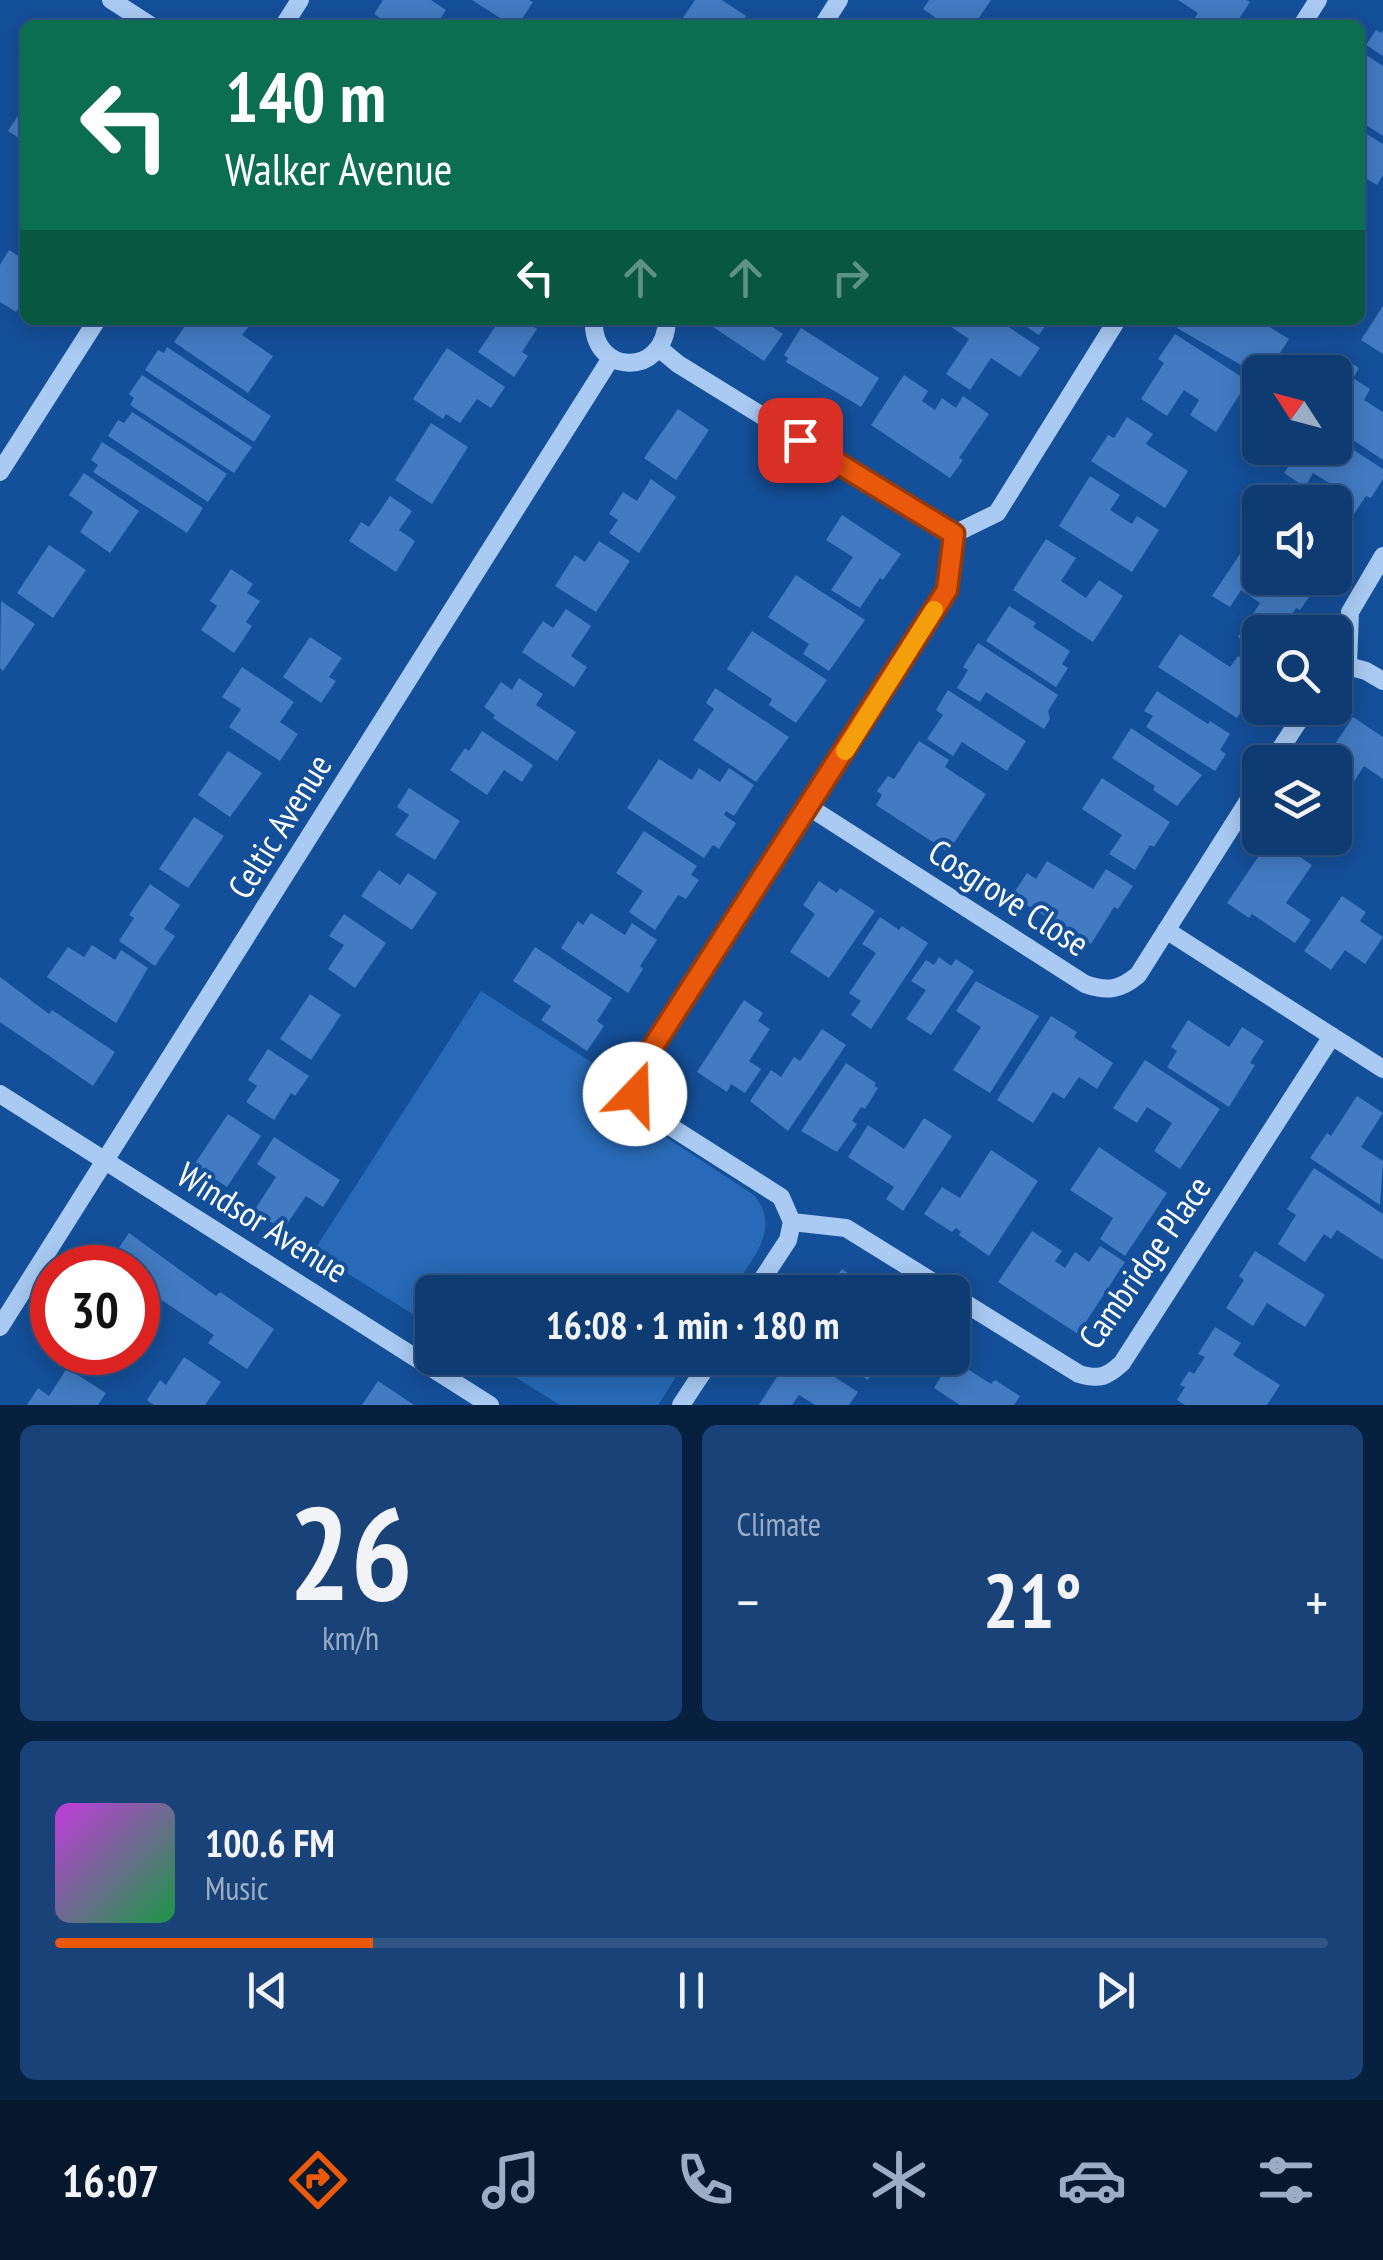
<!DOCTYPE html>
<meta charset="utf-8">
<style>
:root{--surface:#0f3b73;--page:#184278;--text:#f1f3f6;--muted:#9badc4;--line:#2f5585;--accent:#ea580c}
body{margin:0;font-family:"PT Sans Narrow",sans-serif;background:var(--page);color:var(--text);height:100vh;display:flex;flex-direction:column;font-size:38px;white-space:nowrap}
*{box-sizing:border-box;margin:0}
p{font-size:32px;color:var(--muted)}
.icon{flex:none;width:55px;height:55px;fill:none;stroke:currentColor;stroke-width:2;stroke-linecap:round;stroke-linejoin:round}
.map{position:relative;height:1405px;overflow:hidden}
.panel{display:flex;flex-direction:column;gap:20px;padding:20px;background:#08203f;flex:1}
.panel>*{flex:none}
.top-card{position:absolute;left:20px;top:20px;width:1345px;height:305px;border-radius:15px;box-shadow:0 5px 25px #0003,0 0 0 2px var(--line);background:#0b6e4f;color:#fff;overflow:hidden}
.needle{width:65px;rotate:306deg}
.controls{position:absolute;left:1242px;top:355px;display:grid;gap:20px}
.controls a{display:grid;place-items:center;width:110px;height:110px;border-radius:15px;background:var(--surface);box-shadow:0 5px 25px #0003,0 0 0 2px var(--line);font-size:50px}
.speed{position:absolute;left:30px;top:1245px;display:flex;gap:20px;font-size:50px;font-weight:700;text-align:center}
.speed>*{display:grid;place-content:center;width:130px;height:130px;border-radius:50%;background:var(--surface);box-shadow:0 5px 25px #0003,0 0 0 2px var(--line);line-height:1}
.speed .limit{border:15px solid #d22;background:#fff;color:#111}
.pin{position:absolute;display:grid;place-items:center;width:85px;height:85px;color:#fff;margin:-42px;border-radius:20px;box-shadow:0 5px 15px #0006}
.me{position:absolute;width:110px;margin:-55px;rotate:21deg;stroke-linejoin:round;filter:drop-shadow(0 0 8px #0008)}
.turn{display:flex;align-items:center;gap:35px;height:210px;padding:0 40px;font-size:45px}
.turn .icon{width:130px;height:130px;stroke-width:2.5}
.turn b{display:block;font-size:70px;line-height:85px}
.lanes{display:flex;align-items:center;height:95px;padding:0 40px;background:#0003;justify-content:center;gap:50px;direction:ltr}
.lanes .off{opacity:.35}
.big{font-size:75px;font-weight:700;line-height:1.1}
.panel .tile{flex:1;display:flex;flex-direction:column;justify-content:center;gap:15px;min-width:0;padding:0 35px;border-radius:15px;background:var(--page)}
.panel .dial{align-items:center;gap:0}
.dial b{font-size:130px;line-height:1}
.song{display:flex;align-items:center;gap:30px}
.cover{width:120px;height:120px;border-radius:15px;background:linear-gradient(135deg,hsl(290 70% 55%),hsl(140 70% 35%))}
.played{height:10px;border-radius:5px;background:linear-gradient(90deg,var(--accent) 25%,var(--line) 25%)}
.keys{display:flex;justify-content:space-around;direction:ltr}
.heat{display:flex;justify-content:space-between;align-items:center;font-size:55px;direction:ltr}
.panel .tiles{flex:1;display:grid;gap:20px;grid-template-columns:1fr 1fr}
.tile:last-child{grid-column:span 2}
.trip{position:absolute;left:415px;top:1275px;width:555px;height:100px;border-radius:15px;background:var(--surface);box-shadow:0 5px 25px #0003,0 0 0 2px var(--line);font-weight:700;line-height:100px;text-align:center}
.dock{display:flex;height:160px;justify-content:space-around;align-items:center;background:#06182e;color:var(--muted)}
.dock .icon{width:70px;height:70px}
.dock .on{color:var(--accent)}
.dock b{font-size:45px;color:var(--text)}
.map>svg:first-child{display:block}
.green{fill:#286ab7}
.building{fill:#427bc2}
.lines{fill:none;stroke-linecap:round;stroke-linejoin:round}
.minor{stroke:#a8caf3;stroke-width:18}
.route-casing{stroke:#983908;stroke-width:25}
.route{stroke:#ea580c;stroke-width:18}
.slow{stroke:#f59e0b;stroke-width:18}
.labels{text-anchor:middle;dominant-baseline:central;stroke-width:8;stroke-linejoin:round;paint-order:stroke}
.street-label{font-size:35px;fill:#fff;stroke:#144f99}
</style>
<div class="map">
<svg width="1383" height="1405" viewBox="0 0 1383 1405">
<rect width="100%" height="100%" fill="#144f99"/>
<path class="green" d="M481,991L619,1080L621,1097L629,1113L754,1195C783,1229 750,1262 730,1292H432V1326L313,1252Z
M484,1358H688L658,1405H560Z"/>
<path class="building" d="M383,0H431L446,10L436,25H391L374,14Z
M472,0H529L533,2L518,25H511Z
M695,0H722L746,16L740,25H678Z
M929,0H991L974,25H946L923,9Z
M1178,0H1246L1250,2L1235,25H1190L1198,13Z
M1376,30L1381,33L1383,30V56L1366,45Z
M1363,53L1383,66V136L1360,121V58Z
M25,105V142L8,131Z
M1360,130L1383,144V175L1377,185L1360,175Z
M9,250L25,260V298L16,312L0,302V265Z
M1383,306V354L1361,340Z
M189,320H240L249,326L242,335L273,356L248,393L174,342Z
M500,320H524L537,329L522,352L528,356L514,377L478,352Z
M717,320H762L783,334L764,361L713,327Z
M950,320H998L1040,348L1020,377L991,358L970,390L946,374L969,339L947,324Z
M1016,320H1049L1039,335Z
M1182,320H1258L1289,339L1268,372H1260V376L1177,328Z
M801,328L879,378L861,407L786,362L788,358L784,355Z
M1175,334L1248,381L1216,432L1190,415L1199,400L1184,390L1167,416L1141,399L1164,363L1158,359Z
M167,347L271,416L254,442L145,370L158,350L164,353Z
M447,348L505,387L491,408L477,399L460,423L446,414L443,419L413,399Z
M1341,356L1359,368L1353,378L1370,389L1364,400L1383,412V460L1335,428V372H1331Z
M142,375L252,447L234,473L130,405L134,398L129,394Z
M904,375L928,391L922,401L935,410L942,398L956,408L963,396L989,414L959,458L963,460L950,478L871,425Z
M678,409L709,430L676,480L644,458Z
M132,412L227,474L208,502L108,436L118,420L124,423Z
M1127,417L1153,434L1146,444L1188,471L1165,508L1091,461L1108,435L1114,438Z
M431,423L468,447L432,504L395,480Z
M1335,438L1383,469V479L1371,498L1366,496L1352,517L1335,507V502L1325,500L1334,486L1313,473L1305,487L1284,473L1301,448H1335Z
M102,442L203,508L187,533L93,472L98,465L91,460Z
M84,473L139,511L110,553L80,532L93,512L69,495Z
M1090,476L1120,495L1110,510L1132,524L1137,516L1159,530L1132,572L1059,526Z
M651,479L676,497L639,553L609,533L618,520L609,514L623,492L637,501Z
M1268,490L1287,502H1260V539L1243,528Z
M390,496L412,511L399,530L415,541L396,572L349,541L361,522L369,527Z
M842,515L901,554L883,580L880,578L860,608L831,590L853,557L826,540Z
M1046,539L1076,558L1061,581L1086,598L1099,580L1123,596L1093,642L1013,590Z
M599,541L630,561L596,612L555,586L575,555L585,562Z
M49,545L86,570L53,618L17,593Z
M1246,545L1260,554V578H1295L1314,590L1300,610L1296,608L1280,632H1260V652L1238,637L1260,603L1241,590L1230,607L1212,596Z
M231,569L253,584L247,593L260,601L246,622L252,626L234,653L201,630L217,606L210,601Z
M796,575L865,620L829,671L803,654L809,644L768,617Z
M1,601L35,624L3,671L0,668Z
M1009,606L1036,623L1033,627L1070,651L1062,664L1068,668L1056,687L986,641Z
M566,609L591,626L571,656L587,667L574,687L522,652L543,621L553,628Z
M752,631L827,680L796,723L769,705L772,699L727,669Z
M1180,634L1230,667L1238,656L1260,670V684L1237,718L1158,667Z
M310,637L342,658L329,677L336,681L321,703L283,677Z
M978,643L1058,695L1048,711L1050,719L1044,729L986,692L980,702L957,688L968,670L963,667Z
M242,667L294,702L280,722L298,734L280,761L229,727L241,709L222,697Z
M519,678L543,694L536,705L576,732L557,761L493,718L495,715L484,707L501,682L512,690Z
M715,688L789,737L756,782L693,740L714,709L706,703Z
M948,690L1026,741L1007,771L962,742L953,756L927,739L943,715L936,710Z
M1157,691L1208,724L1210,721L1230,734L1220,750L1226,754L1215,771L1146,727L1153,716L1144,711Z
M1353,717L1383,737V779L1364,766L1335,811V762H1323Z
M1131,728L1202,775L1177,806L1153,790L1155,786L1112,758Z
M482,731L533,765L522,782L504,770L487,795L450,770L465,748L469,751Z
M919,741L949,760L945,767L986,794L948,852L876,805L882,795L877,791L888,776L894,779Z
M228,751L262,773L230,817L198,795Z
M659,759L692,780L699,768L720,782L729,768L754,785L734,816L726,811L724,815L736,823L719,849L713,845L704,858L627,808Z
M1102,778L1170,822L1154,847L1150,845L1135,870L1109,854L1122,835L1082,809Z
M409,788L460,821L435,860L395,835L409,815L397,807Z
M194,817L224,836L188,888L159,869Z
M644,831L697,866L691,875L699,880L686,899L678,895L655,930L629,912L643,891L616,873Z
M1271,838L1312,865L1286,903L1311,920L1295,943L1252,914L1249,918L1227,903Z
M1047,861L1093,889L1106,869L1133,886L1118,909L1114,907L1091,944L1012,896L1027,873L1036,879Z
M379,870L400,885L408,873L437,893L412,930L361,896Z
M819,881L837,893L840,888L875,911L829,978L790,952L815,914L803,905Z
M150,884L180,905L164,929L175,936L155,966L119,941L134,918L129,915Z
M1342,896L1366,912L1360,921L1383,937L1365,964L1345,950L1331,970L1304,951Z
M591,913L625,935L632,923L657,940L640,966L643,969L628,993L561,948L578,921L583,925Z
M344,914L386,943L355,988L328,969L344,945L329,936Z
M880,917L899,930L902,926L928,943L871,1029L851,1015L861,1001L849,993L876,953L862,944Z
M92,945L115,960L121,950L148,968L116,1023L47,977L68,947L84,957Z
M535,947L612,998L597,1021L604,1026L587,1051L541,1020L551,1006L513,981Z
M939,957L951,966L956,959L974,971L931,1035L906,1019L926,990L911,981L926,960L934,965Z
M0,977L49,1014L52,1010L115,1052L93,1086L0,1022Z
M976,981L1039,1016L990,1093L953,1070L981,1027L956,1011Z
M310,994L341,1015L311,1060L280,1039Z
M744,1000L763,1013L758,1021L770,1029L749,1061L761,1069L745,1093L731,1084L727,1092L697,1072Z
M1051,1016L1077,1032L1074,1037L1113,1063L1097,1089L1079,1077L1064,1099L1053,1092L1033,1123L997,1100Z
M1188,1020L1229,1047L1242,1027L1264,1041L1250,1063L1255,1065L1229,1107L1167,1067L1177,1051L1171,1047Z
M822,1029L846,1045L788,1131L750,1101L771,1070L781,1077L794,1057L800,1061Z
M268,1049L309,1076L295,1096L291,1093L274,1120L246,1102L257,1086L248,1080Z
M1145,1060L1220,1109L1180,1169L1154,1151L1172,1123L1147,1107L1137,1123L1113,1108Z
M846,1063L876,1083L874,1086L878,1088L865,1109L861,1107L852,1121L857,1124L837,1152L801,1131Z
M1357,1096L1383,1113L1361,1147L1383,1161L1380,1205L1310,1158L1327,1133L1331,1136Z
M228,1114L261,1136L227,1187L194,1165Z
M924,1118L952,1136L903,1211L886,1199L894,1187L848,1157L868,1125L904,1149Z
M274,1137L340,1180L323,1207L306,1196L283,1230L254,1211L276,1177L257,1164Z
M1099,1147L1167,1193L1125,1256L1100,1239L1113,1218L1070,1190Z
M991,1150L1038,1181L989,1256L959,1235L961,1232L956,1228L952,1232L924,1214L942,1187L960,1198Z
M1314,1168L1383,1214V1260L1337,1230L1331,1239L1324,1234L1305,1262L1278,1244L1296,1215L1287,1209Z
M1032,1231L1062,1251L1055,1261L1065,1268L1075,1252L1089,1262L1100,1246L1125,1262L1078,1334L998,1282Z
M129,1233L216,1296L220,1292L274,1329L247,1369L208,1343L214,1335L145,1289L138,1301V1268H105Z
M1255,1251L1325,1295L1305,1327L1267,1303L1253,1326L1226,1308L1244,1280L1239,1276Z
M842,1269L868,1287L864,1292H826Z
M1215,1327L1241,1343L1233,1355L1280,1385L1267,1405H1185L1177,1400L1185,1387L1180,1385L1189,1371L1194,1374L1205,1357L1198,1354Z
M76,1352H112L101,1369Z
M184,1357L221,1382L205,1405H154L147,1400L160,1380L166,1385Z
M784,1358H810L808,1360L858,1392L849,1405H815L799,1395L792,1405H759L785,1364L781,1362Z
M834,1358H882L868,1380Z
M952,1359L991,1384L995,1380L1020,1396L1014,1405H960L934,1388Z
M67,1368L106,1393L98,1405H27L38,1388L49,1396Z
M378,1381L414,1405H362Z"/>
<g class="lines">
<path class="minor" d="M111,0L150,25
M284,25L300,0
M823,25L839,0
M1302,25L1318,0
M594,320C591,375 665,379 667,320
M660,349L678,364L954,534
M0,472L97,320
M954,534L997,513L1117,320
M1348,666L1350,612L1383,556
M1348,666L1366,671L1383,681
M1272,762L1307,708
M809,807L1085,984C1107,992 1120,990 1138,975L1260,782
M1166,930L1383,1069
M0,1094L490,1405
M792,1222L846,1228L949,1292
M754,1292L788,1240L792,1222L781,1197L646,1111L635,1094L638,1070L947,591L954,534
M952,1295L1079,1374C1099,1380 1107,1377 1122,1363L1332,1036
M0,1327L611,358
M681,1405L712,1358"/>
</g>
<g class="lines">
<g class="route-casing">
<path id="route" d="M635,1094L638,1070L947,590L954,534L800,440"/>
</g>
<use href="#route" class="route"/>
<path class="slow" d="M845,751L934,610"/>
</g>
<g class="labels">
<g class="street-label">
<text transform="translate(279 826) rotate(-58)">Celtic Avenue</text>
<text transform="translate(1009 897) rotate(33)">Cosgrove Close</text>
<text transform="translate(263 1222) rotate(32)">Windsor Avenue</text>
<text transform="translate(1144 1262) rotate(-55)">Cambridge Place</text>
</g>
</g>
</svg>
<div class="controls">
<a><svg class="needle" viewBox="-14 -14 28 28"><path d="M0-13l5 13h-10z" fill="#e53935"/><path d="M0 13l5-13h-10z" fill="#9badc4"/></svg></a>
<a><svg class="icon" aria-label="sound" viewBox="0 0 24 24"><path d="M4 9h4l5-4v14l-5-4H4zM17 9q2 3 0 6"/></svg></a>
<a><svg class="icon" aria-label="search" viewBox="0 0 24 24"><circle cx="10" cy="10" r="6"/><path d="M15 15l6 6"/></svg></a>
<a><svg class="icon" aria-label="layers" viewBox="0 0 24 24"><path d="M12 4l9 5-9 5-9-5zM3 14l9 5 9-5"/></svg></a>
</div>
<div class="speed"><div class="limit">30</div></div>
<div class="pin" style="left:800px;top:440px;background:#d93025"><svg class="icon" aria-label="arrive" viewBox="0 0 24 24"><path d="M6 21V4h12l-3 4 3 4H6"/></svg></div>
<svg class="me" style="left:635px;top:1094px" viewBox="-20 -20 40 40"><circle r="19" fill="#fff"/><path d="M0-13L10 11 0 6-10 11z" fill="#ea580c"/></svg>
<div class="trip">16:08 · 1 min · 180 m</div>
<div class="top-card">
<div class="turn"><svg class="icon" aria-label="left" viewBox="0 0 24 24"><path d="M17 20v-9H6M10 6l-5 5 5 5"/></svg><div><b>140 m</b>Walker Avenue</div></div>
<div class="lanes"><svg class="icon" aria-label="left" viewBox="0 0 24 24"><path d="M17 20v-9H6M10 6l-5 5 5 5"/></svg><svg class="icon off" aria-label="ahead" viewBox="0 0 24 24"><path d="M12 20V5M6 11l6-6 6 6"/></svg><svg class="icon off" aria-label="ahead" viewBox="0 0 24 24"><path d="M12 20V5M6 11l6-6 6 6"/></svg><svg class="icon off" aria-label="right" viewBox="0 0 24 24"><path d="M7 20v-9h11M14 6l5 5-5 5"/></svg></div>
</div>
</div>
<section class="panel">
<div class="tiles">
<div class="tile dial"><b>26</b><p>km/h</p></div>
<div class="tile"><p>Climate</p>
<div class="heat"><a>−</a><b class="big">21°</b><a>+</a></div>
</div>
<div class="tile">
<div class="song"><i class="cover"></i><div><b>100.6 FM</b><p>Music</p></div></div>
<div class="played"></div>
<div class="keys"><svg class="icon" aria-label="previous" viewBox="0 0 24 24"><path d="M18 5L8 12l10 7zM5 5v14"/></svg><svg class="icon" aria-label="pause" viewBox="0 0 24 24"><path d="M8 5v14M16 5v14"/></svg><svg class="icon" aria-label="next" viewBox="0 0 24 24"><path d="M6 5l10 7-10 7zM19 5v14"/></svg></div>
</div>
</div>
</section>
<nav class="dock">
<b>16:07</b>
<svg class="icon on" aria-label="directions" viewBox="0 0 24 24"><path d="M12 3l9 9-9 9-9-9zM9 14v-3h6M13 9l2 2-2 2"/></svg>
<svg class="icon" aria-label="music" viewBox="0 0 24 24"><path d="M9 18V5l10-2v13"/><circle cx="6" cy="18" r="3"/><circle cx="16" cy="16" r="3"/></svg>
<svg class="icon" aria-label="phone" viewBox="0 0 24 24"><path d="M5 4h4l2 5-3 2q2 4 5 5l2-3 5 2v4C11 20 4 13 5 4z"/></svg>
<svg class="icon" aria-label="climate" viewBox="0 0 24 24"><path d="M12 3v18M4 7l16 10M4 17L20 7"/></svg>
<svg class="icon" aria-label="car" viewBox="0 0 24 24"><path d="M5 17H2v-5l4-1 3-4h7l3 4 3 1v5h-3M9 17h6M6 11h13"/><circle cx="7" cy="17" r="2"/><circle cx="17" cy="17" r="2"/></svg>
<svg class="icon" aria-label="filters" viewBox="0 0 24 24"><path d="M4 7h16M4 17h16"/><circle cx="9" cy="7" r="2"/><circle cx="15" cy="17" r="2"/></svg>
</nav>
